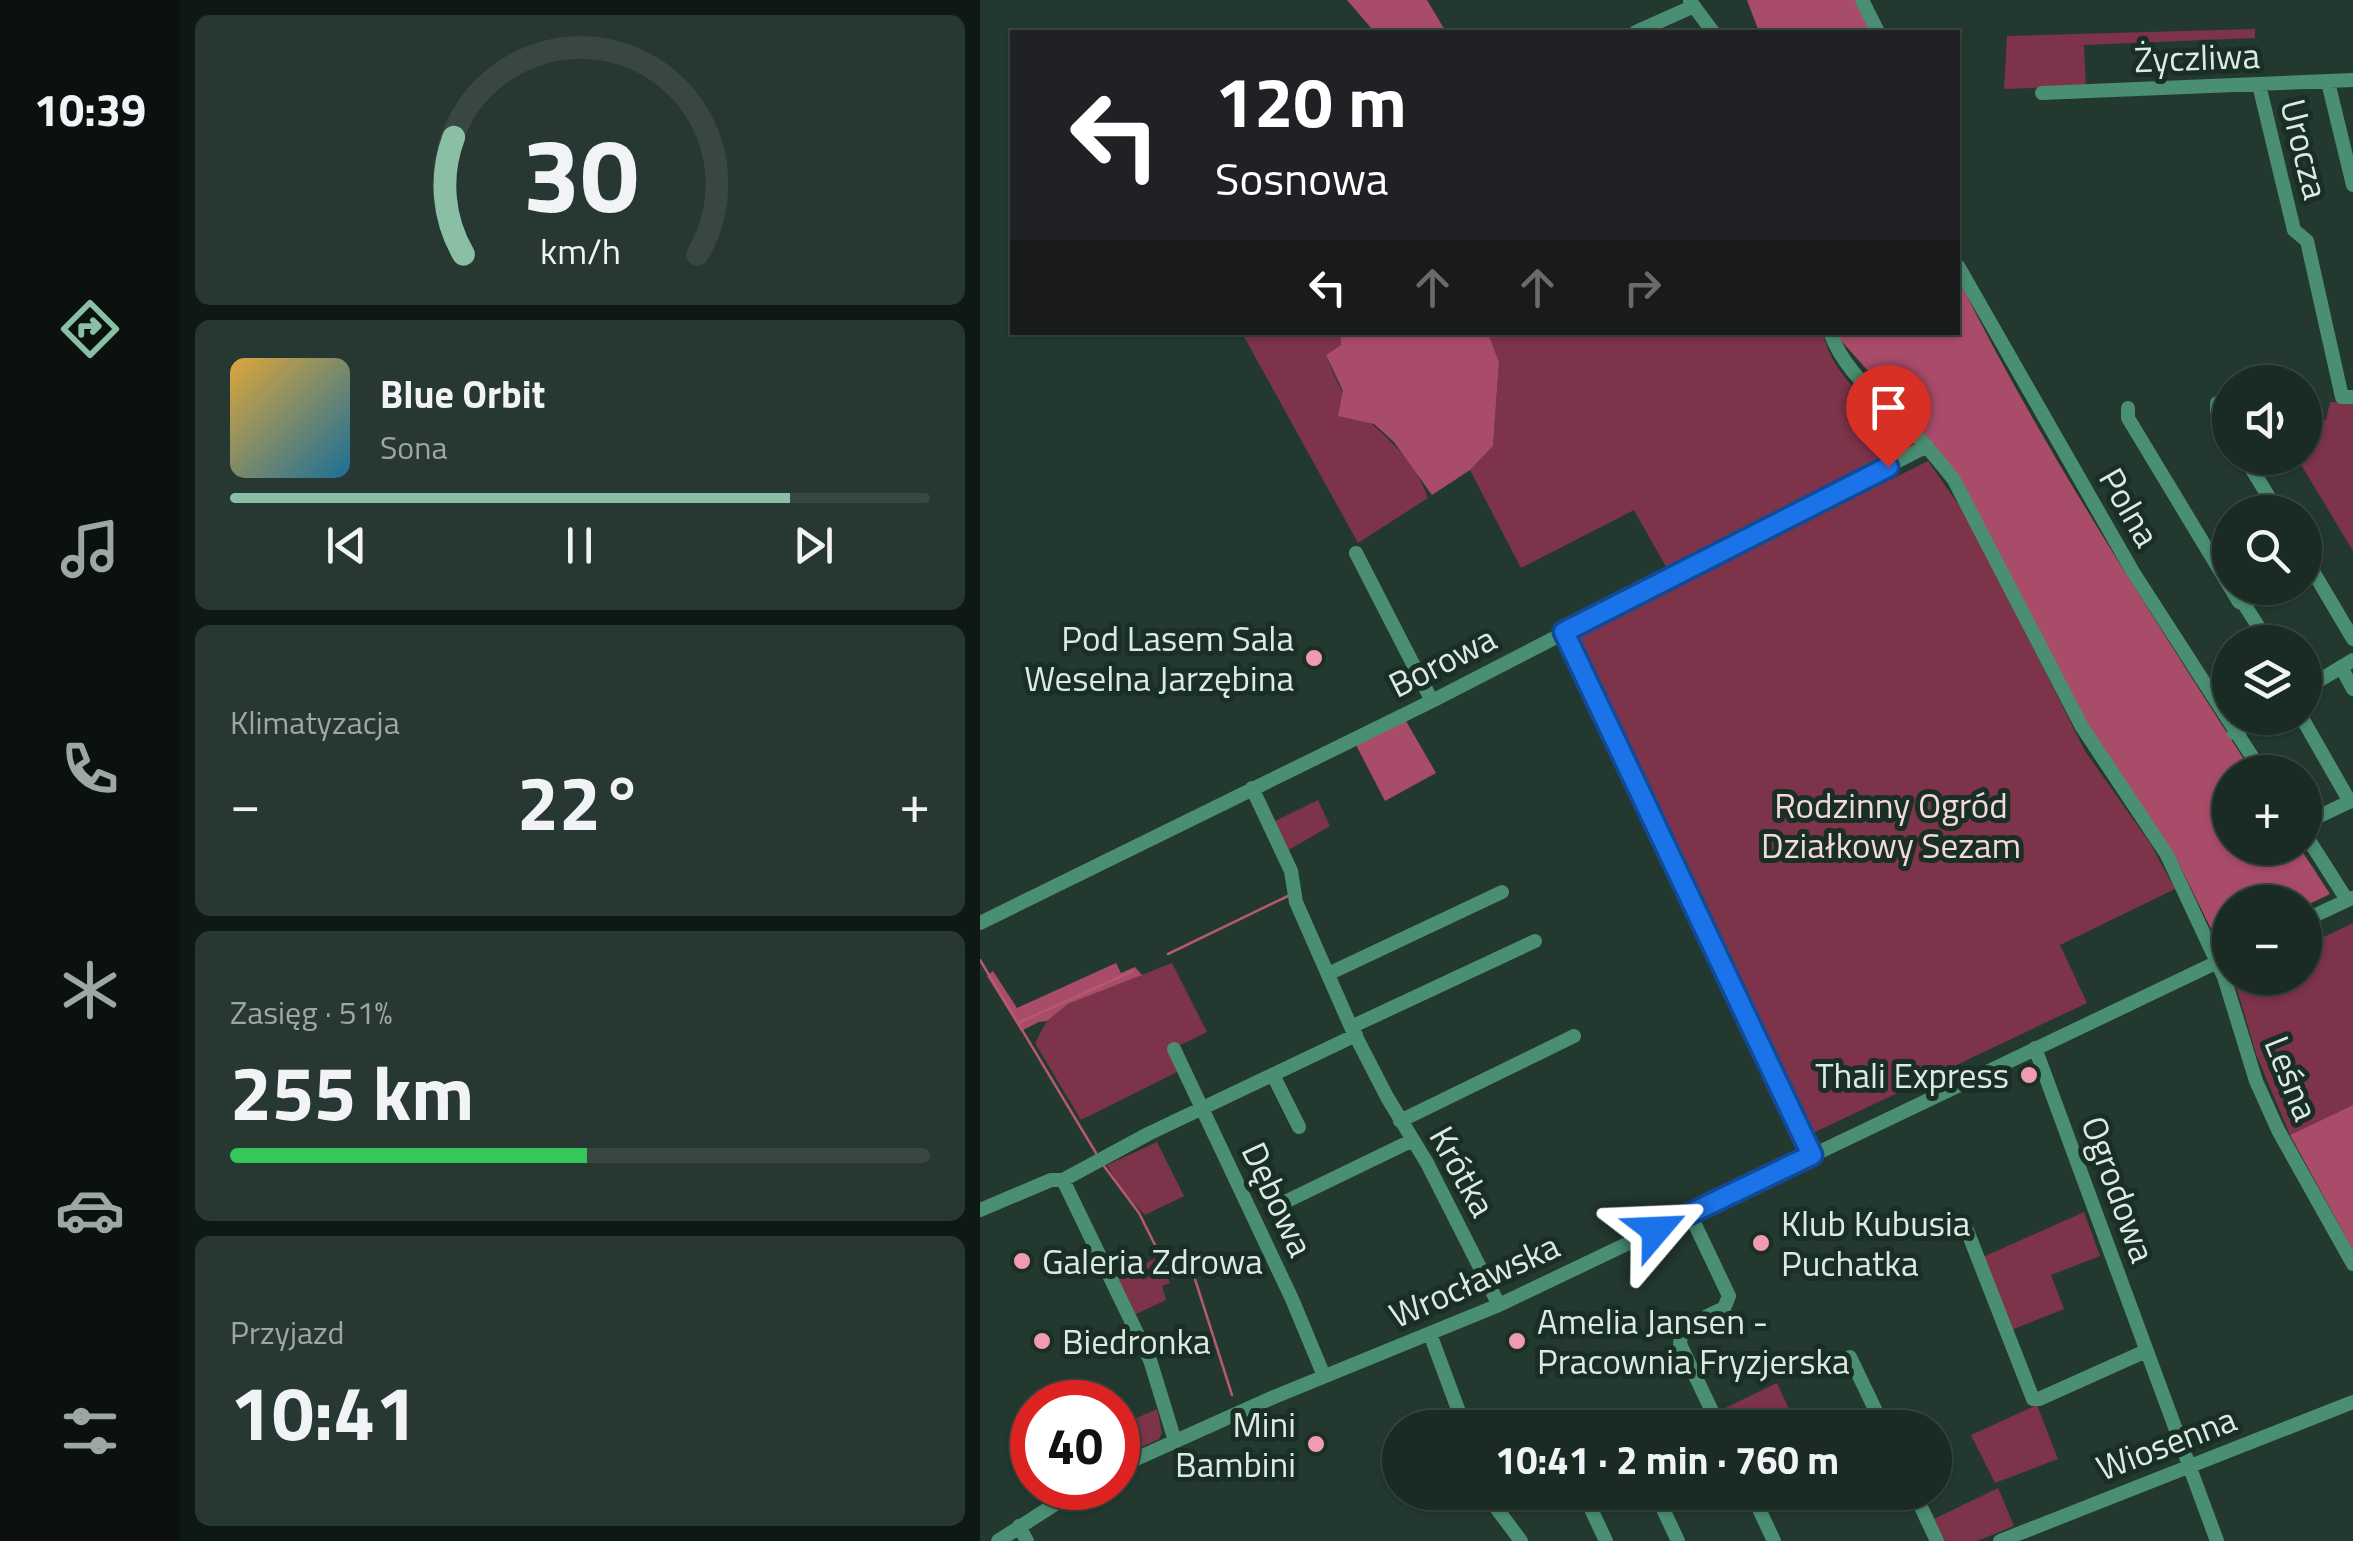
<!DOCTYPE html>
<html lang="pl">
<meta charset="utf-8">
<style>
:root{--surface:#1a2b24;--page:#273731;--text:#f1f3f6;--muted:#9fa7a6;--line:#384741;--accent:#8abfa5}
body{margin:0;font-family:"Titillium Web",sans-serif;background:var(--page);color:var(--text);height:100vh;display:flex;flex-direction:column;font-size:38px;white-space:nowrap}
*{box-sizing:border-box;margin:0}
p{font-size:32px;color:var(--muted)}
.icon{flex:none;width:55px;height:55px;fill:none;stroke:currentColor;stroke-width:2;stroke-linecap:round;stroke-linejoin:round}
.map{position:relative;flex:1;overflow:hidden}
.details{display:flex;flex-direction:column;gap:15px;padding:15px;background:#0e1814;width:800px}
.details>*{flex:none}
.guide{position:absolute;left:30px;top:30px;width:950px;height:305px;border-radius:0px;box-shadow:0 2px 8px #0004,0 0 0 2px var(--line);background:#202124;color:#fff;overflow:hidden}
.tools{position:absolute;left:1232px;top:365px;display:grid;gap:20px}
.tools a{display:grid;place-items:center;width:110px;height:110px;border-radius:50%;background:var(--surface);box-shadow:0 2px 8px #0004,0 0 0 2px var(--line);font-size:50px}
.speed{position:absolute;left:30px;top:1380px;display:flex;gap:20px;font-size:50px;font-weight:700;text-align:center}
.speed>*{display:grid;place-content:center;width:130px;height:130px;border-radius:50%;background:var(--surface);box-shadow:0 2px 8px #0004,0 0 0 2px var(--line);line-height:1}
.speed .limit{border:15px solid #d22;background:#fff;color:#111}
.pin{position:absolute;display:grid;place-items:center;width:85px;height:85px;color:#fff;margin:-102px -42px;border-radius:50% 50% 50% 0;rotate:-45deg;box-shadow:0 0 10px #0007}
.pin .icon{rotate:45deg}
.me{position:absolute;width:110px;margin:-55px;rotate:64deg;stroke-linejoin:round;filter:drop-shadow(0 0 8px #0008)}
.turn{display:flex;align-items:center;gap:35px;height:210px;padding:0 40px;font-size:45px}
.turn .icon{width:130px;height:130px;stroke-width:2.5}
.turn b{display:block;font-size:70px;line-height:85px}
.lanes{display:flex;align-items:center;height:95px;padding:0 40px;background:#0003;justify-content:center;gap:50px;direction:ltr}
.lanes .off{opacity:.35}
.big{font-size:75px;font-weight:700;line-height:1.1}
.details .tile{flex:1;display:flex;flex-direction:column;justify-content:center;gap:15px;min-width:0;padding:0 35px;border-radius:15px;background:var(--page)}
.details .dial{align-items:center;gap:0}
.dial svg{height:260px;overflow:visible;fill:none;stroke:var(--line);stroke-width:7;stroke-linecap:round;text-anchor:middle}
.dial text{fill:var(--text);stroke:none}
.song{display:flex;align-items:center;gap:30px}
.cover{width:120px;height:120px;border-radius:15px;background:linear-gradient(135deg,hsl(40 70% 55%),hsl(200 70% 35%))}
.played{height:10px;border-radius:5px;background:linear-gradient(90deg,var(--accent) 80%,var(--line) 80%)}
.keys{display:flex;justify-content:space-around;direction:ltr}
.heat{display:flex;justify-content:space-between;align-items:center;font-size:55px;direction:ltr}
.charge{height:15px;border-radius:8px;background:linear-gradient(90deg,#34c759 51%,var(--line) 0)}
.trip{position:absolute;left:402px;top:1410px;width:570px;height:100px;border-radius:50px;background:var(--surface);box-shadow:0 2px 8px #0004,0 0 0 2px var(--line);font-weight:700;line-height:100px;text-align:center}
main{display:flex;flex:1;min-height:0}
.tab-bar{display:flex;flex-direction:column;width:180px;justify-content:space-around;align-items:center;background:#0a110e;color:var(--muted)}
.tab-bar .icon{width:70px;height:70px}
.tab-bar .selected{color:var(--accent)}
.tab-bar b{font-size:45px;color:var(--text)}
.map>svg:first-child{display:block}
.green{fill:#7d334a}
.forest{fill:#a94c69}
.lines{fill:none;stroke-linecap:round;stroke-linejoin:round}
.stream{stroke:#b65874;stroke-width:2.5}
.minor{stroke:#4a8f74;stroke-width:14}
.route-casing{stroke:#114b97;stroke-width:25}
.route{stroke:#1a73e8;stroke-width:18}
.poi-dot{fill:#f19ab1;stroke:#192f26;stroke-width:4}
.labels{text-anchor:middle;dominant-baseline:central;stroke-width:10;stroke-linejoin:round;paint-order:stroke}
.street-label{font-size:35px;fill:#ddeae4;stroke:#192f26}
.poi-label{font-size:35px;fill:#ddeae4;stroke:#192f26;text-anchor:start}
.park-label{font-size:35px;fill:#f3d8de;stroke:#192f26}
</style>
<main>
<nav class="tab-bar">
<b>10:39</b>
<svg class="icon selected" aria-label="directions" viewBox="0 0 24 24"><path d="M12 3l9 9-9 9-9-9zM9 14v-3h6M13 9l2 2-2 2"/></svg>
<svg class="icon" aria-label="music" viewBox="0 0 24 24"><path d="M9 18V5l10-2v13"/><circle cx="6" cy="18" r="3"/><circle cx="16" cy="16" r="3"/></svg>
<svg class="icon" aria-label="phone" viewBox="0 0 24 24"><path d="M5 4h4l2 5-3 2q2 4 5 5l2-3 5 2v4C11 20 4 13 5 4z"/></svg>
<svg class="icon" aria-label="climate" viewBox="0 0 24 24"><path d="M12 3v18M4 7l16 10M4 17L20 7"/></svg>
<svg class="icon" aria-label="car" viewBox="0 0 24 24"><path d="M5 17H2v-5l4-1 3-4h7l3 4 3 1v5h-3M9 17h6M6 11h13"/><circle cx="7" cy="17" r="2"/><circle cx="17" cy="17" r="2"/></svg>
<svg class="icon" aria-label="filters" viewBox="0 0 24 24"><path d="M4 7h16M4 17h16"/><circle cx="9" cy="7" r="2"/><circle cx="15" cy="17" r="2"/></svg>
</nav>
<section class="details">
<div class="tile dial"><svg viewBox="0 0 100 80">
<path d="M14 69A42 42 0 1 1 86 69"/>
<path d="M14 69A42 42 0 0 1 11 33" stroke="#8abfa5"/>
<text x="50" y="56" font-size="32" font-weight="700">30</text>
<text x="50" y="72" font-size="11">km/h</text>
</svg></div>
<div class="tile">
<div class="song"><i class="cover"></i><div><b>Blue Orbit</b><p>Sona</p></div></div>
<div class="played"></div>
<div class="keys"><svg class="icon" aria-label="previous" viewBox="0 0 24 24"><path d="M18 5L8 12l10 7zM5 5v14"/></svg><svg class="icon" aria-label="pause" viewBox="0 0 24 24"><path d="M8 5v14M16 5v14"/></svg><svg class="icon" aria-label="next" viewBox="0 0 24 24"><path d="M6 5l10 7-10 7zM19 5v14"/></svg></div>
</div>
<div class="tile"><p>Klimatyzacja</p>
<div class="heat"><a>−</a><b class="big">22°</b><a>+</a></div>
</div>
<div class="tile"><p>Zasięg · 51%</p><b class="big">255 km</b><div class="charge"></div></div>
<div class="tile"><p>Przyjazd</p><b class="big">10:41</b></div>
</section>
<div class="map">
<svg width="1373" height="1541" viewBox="0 0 1373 1541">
<rect width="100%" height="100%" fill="#233930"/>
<path class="green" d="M1275,29V38L1104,45L1106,86L1024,89L1027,36Z
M262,333H361V345L346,355C351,367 356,381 363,392C392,432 429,445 448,498L378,543Z
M508,333H843C853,381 903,414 938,446L690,574L654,510L541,568L490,470L513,446L519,362Z
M1350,402H1373V551L1317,458H1325V412L1333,411L1334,419L1346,420Z
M948,461L988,518L1105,751L1170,843L1195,889L1080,945L1107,1003L831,1134L593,639Z
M338,800L350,826L307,851L293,822Z
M1373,923V1105L1310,1135L1276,1054L1254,979L1325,978V946Z
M192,963L227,1032L190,1050L199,1071L101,1120L55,1043L67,1021L88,1004Z
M177,1142L204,1196L165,1215L142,1191L127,1165Z
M1104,1212L1120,1256L1071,1275L1084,1309L1031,1330L1003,1257Z
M178,1257L190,1283L182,1286L186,1300L154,1315L136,1278Z
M797,1383L815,1422L804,1427H749L741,1410Z
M1057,1405L1078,1459L1015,1483L991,1435Z
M177,1409L182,1433L179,1439L151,1452L141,1425Z
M1018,1488L1034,1526L997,1541H965L954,1519Z"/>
<path class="forest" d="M367,0H447L466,32H390L391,28Z
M767,0H876L891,32H779Z
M978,278C1061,447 1171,613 1272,772H1250V848H1320L1350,894L1325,906V902H1250V943L1240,947L1196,858L1105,721L955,446L856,335L978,332Z
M361,333H508L519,362L513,446L490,470L452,495L414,442L394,424L358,416L363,391L346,355L361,345Z
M426,721L456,773L405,801L376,745Z
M136,963L141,973L155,967L162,975L88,1004L67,1021L59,1022L41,1031L7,976L13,971L37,1008Z
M1373,1105V1250L1310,1135Z"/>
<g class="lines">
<path class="stream" d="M188,954L308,896
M0,960L116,1153
M40,1022L153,971
M124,1166L159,1213L191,1277L214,1276L252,1395"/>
<path class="minor" d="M882,0L898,32
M710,1L733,32
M656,32L714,6
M1348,82L1373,185
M1279,85L1314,230L1327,241L1362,397H1373
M1062,93L1373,80
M978,266L1153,572L1282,772
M850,332C864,372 898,396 926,425C944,442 959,461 974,480L1102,727L1187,855L1244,977L1276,1081L1298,1130L1373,1264
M1237,403V410L1250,431
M1148,408V418L1259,602L1264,604L1291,588
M1265,458L1298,512
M376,553L452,701
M1325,558L1373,639
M1264,604L1288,642
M584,632L832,1155
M1361,667L1373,689
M1325,689L1373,660
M1322,718L1370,802
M1254,733L1279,718
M272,788L311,871L316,902L371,1027L407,1097L447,1163L519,1305
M1325,823L1373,800
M1325,834L1367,900
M1325,920L1372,898
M0,923L452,701L947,446
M348,974L522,892
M371,1027L555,941
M1055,1048L1237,1541
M194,1049L312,1299L344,1376
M293,1075L319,1127
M420,1121L594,1036
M83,1180L170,1360L195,1441
M307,1201L433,1140
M0,1210L71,1180H83L168,1134L376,1035
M710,1214L749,1296L744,1308L702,1328L700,1344L740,1428
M983,1220L1053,1399H1059L1166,1351
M450,1334L485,1428
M870,1357L904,1428
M608,1428L624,1420L641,1428
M138,1467L294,1397L519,1305L1250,956
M510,1492L517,1509L541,1541
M603,1492L626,1541
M675,1492L698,1541
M771,1492L794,1541
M934,1492L957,1541
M39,1526L47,1541
M18,1541L100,1488
M1020,1541L1373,1402"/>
</g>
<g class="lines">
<g class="route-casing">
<path id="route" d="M676,1230L832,1155L584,632L908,467"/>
</g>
<use href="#route" class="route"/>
</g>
<g class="poi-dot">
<circle cx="334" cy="658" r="10"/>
<circle cx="1049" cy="1075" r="10"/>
<circle cx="781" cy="1243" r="10"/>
<circle cx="42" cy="1261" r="10"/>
<circle cx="62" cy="1341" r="10"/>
<circle cx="537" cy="1341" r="10"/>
<circle cx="336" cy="1444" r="10"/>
</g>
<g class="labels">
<g class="street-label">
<text transform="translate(1217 57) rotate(-2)">Życzliwa</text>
<text transform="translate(1325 149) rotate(76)">Urocza</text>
<text transform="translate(1150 507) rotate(60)">Polna</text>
<text transform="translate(462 661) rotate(-27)">Borowa</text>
<text transform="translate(1312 1078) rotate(68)">Leśna</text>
<text transform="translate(483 1171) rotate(61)">Krótka</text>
<text transform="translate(1139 1189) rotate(70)">Ogrodowa</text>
<text transform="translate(298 1199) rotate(65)">Dębowa</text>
<text transform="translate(494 1280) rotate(-24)">Wrocławska</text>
<text transform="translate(1186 1443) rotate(-21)">Wiosenna</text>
</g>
<g class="poi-label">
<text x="314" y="638" text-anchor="end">Pod Lasem Sala<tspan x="314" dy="40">Weselna Jarzębina</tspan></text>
<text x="1029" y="1075" text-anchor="end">Thali Express</text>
<text x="801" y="1223">Klub Kubusia<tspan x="801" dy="40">Puchatka</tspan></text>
<text x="62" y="1261">Galeria Zdrowa</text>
<text x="557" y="1321">Amelia Jansen -<tspan x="557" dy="40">Pracownia Fryzjerska</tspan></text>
<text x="82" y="1341">Biedronka</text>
<text x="316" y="1424" text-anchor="end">Mini<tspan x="316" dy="40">Bambini</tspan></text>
</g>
<g class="park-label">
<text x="911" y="805">Rodzinny Ogród<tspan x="911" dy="40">Działkowy Sezam</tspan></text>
</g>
</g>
</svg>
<div class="tools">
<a><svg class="icon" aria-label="sound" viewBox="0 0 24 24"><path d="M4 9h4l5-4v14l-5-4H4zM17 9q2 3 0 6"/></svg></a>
<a><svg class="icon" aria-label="search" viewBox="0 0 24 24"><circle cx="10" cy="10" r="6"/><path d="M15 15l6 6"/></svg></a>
<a><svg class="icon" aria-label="layers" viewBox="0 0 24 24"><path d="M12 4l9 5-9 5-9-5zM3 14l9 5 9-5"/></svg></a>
<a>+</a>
<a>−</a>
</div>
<div class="speed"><div class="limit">40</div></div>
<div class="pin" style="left:908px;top:467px;background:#d93025"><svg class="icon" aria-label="arrive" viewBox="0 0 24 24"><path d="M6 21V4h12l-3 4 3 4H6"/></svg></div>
<svg class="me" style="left:676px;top:1230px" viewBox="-20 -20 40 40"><path d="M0-17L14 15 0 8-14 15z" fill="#1a73e8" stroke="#fff" stroke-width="4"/></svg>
<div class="trip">10:41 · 2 min · 760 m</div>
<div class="guide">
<div class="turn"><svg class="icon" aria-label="left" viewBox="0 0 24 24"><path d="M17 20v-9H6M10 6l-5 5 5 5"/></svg><div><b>120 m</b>Sosnowa</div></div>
<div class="lanes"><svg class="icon" aria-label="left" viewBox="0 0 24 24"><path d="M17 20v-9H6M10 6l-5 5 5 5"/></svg><svg class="icon off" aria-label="ahead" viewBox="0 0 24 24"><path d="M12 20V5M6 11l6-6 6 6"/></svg><svg class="icon off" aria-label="ahead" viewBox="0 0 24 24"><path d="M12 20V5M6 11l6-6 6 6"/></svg><svg class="icon off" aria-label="right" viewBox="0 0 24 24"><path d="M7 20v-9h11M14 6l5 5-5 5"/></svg></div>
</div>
</div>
</main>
